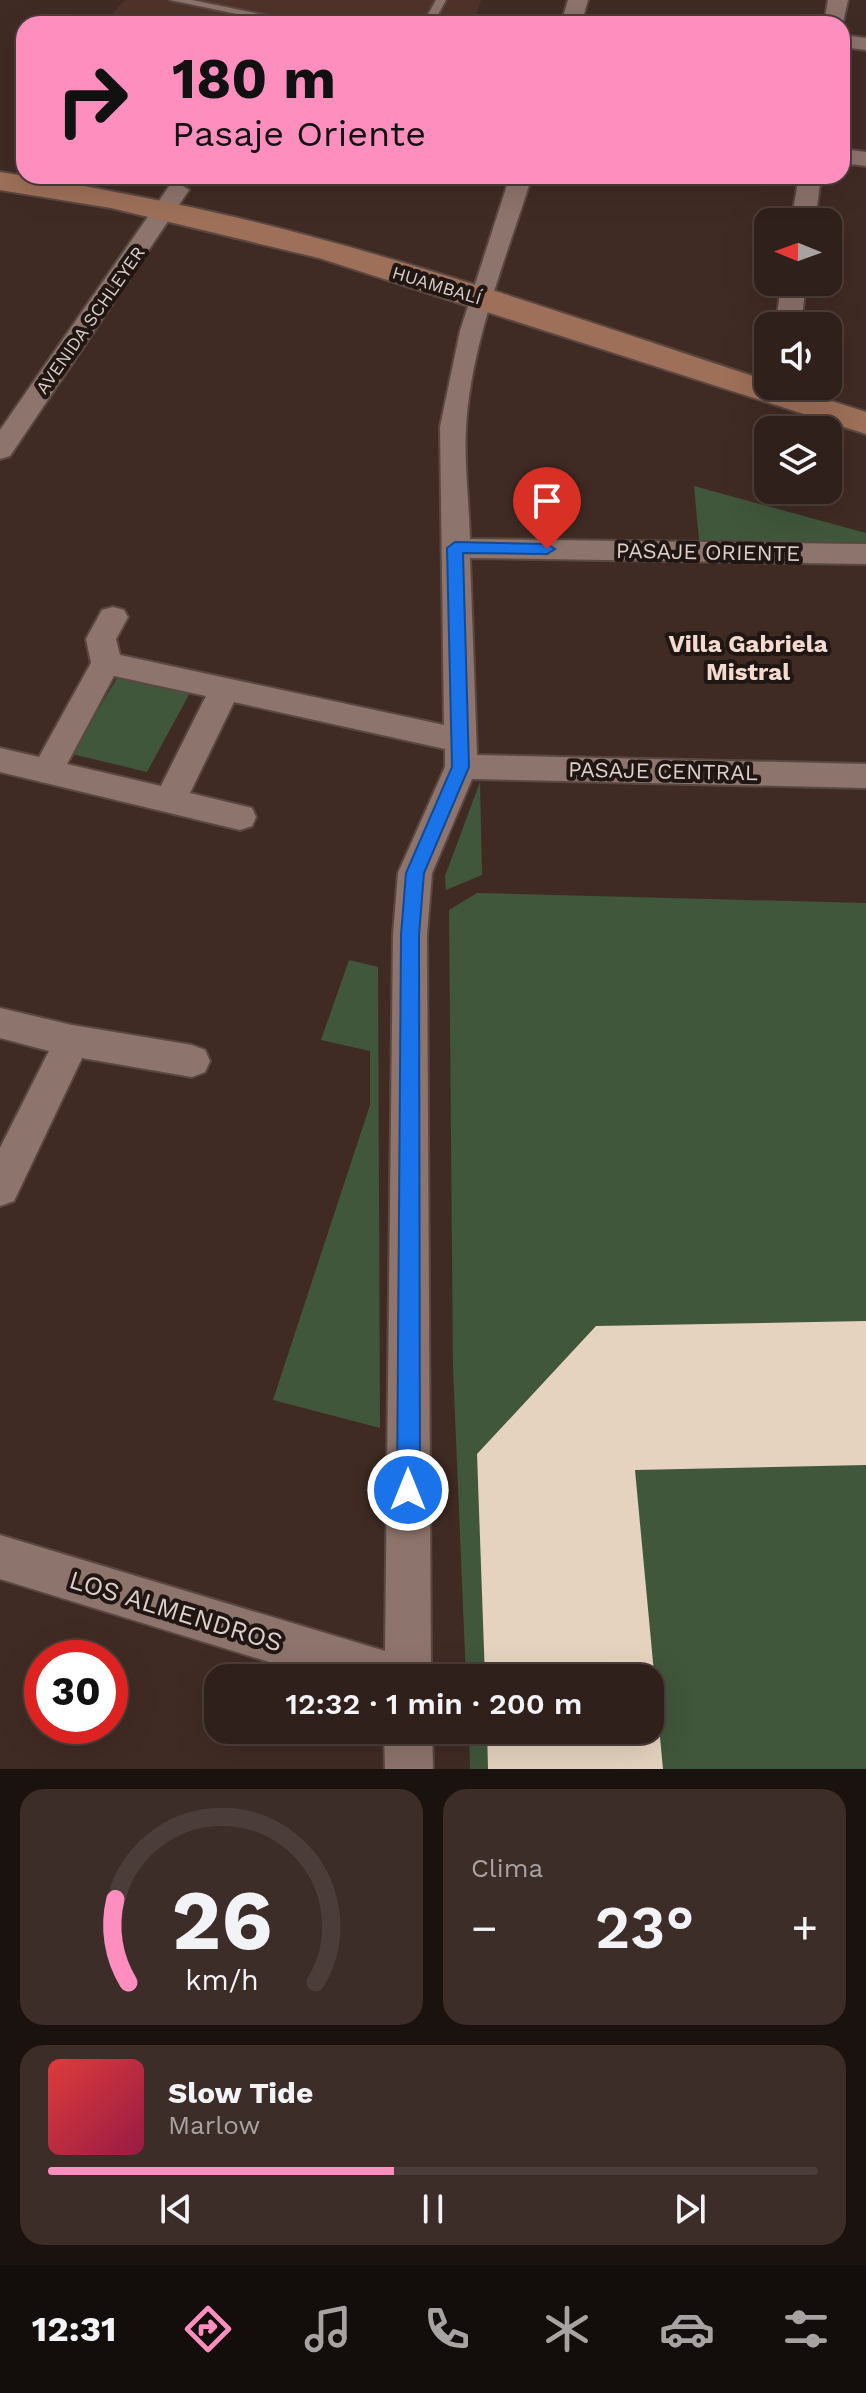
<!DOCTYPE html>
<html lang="es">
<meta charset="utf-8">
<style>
:root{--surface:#30201b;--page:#3c2d28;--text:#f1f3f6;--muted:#a8a3a3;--line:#4b3e3a;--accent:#fe8ebe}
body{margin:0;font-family:"Work Sans",sans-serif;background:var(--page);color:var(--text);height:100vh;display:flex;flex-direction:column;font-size:30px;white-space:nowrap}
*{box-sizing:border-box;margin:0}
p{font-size:26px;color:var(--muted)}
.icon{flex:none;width:44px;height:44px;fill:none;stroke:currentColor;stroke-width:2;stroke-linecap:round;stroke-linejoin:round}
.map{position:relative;height:1769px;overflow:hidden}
.details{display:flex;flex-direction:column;gap:20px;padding:20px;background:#1a120f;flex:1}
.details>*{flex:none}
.top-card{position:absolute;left:16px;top:16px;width:834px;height:168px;border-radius:24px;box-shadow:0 8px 32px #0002,0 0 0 2px var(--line);background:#fe8ebe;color:#111;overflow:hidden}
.needle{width:52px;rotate:271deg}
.tools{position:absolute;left:754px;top:208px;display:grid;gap:16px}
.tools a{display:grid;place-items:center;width:88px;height:88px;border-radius:16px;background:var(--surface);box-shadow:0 8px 32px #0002,0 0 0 2px var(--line);font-size:40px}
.speed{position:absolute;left:24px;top:1640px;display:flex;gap:16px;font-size:40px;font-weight:700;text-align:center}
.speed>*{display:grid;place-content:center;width:104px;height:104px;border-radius:50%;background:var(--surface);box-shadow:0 8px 32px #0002,0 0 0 2px var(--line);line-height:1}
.speed .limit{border:12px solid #d22;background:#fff;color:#111}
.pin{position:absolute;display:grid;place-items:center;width:68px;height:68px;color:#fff;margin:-82px -34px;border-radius:50% 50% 50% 0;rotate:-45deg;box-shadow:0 0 8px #0007}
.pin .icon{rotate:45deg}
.me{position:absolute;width:88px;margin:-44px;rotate:0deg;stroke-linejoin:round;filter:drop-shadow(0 0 6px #0008)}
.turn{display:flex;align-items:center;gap:28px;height:168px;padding:0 24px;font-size:36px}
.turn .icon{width:104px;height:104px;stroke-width:2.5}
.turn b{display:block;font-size:56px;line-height:68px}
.big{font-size:60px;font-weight:600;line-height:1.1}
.details .tile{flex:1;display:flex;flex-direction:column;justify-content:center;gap:12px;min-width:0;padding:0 28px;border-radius:24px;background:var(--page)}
.details .dial{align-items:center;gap:0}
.dial svg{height:208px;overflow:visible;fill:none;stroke:var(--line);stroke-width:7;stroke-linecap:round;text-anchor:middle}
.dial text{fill:var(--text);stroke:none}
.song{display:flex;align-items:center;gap:24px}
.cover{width:96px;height:96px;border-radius:12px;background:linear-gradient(135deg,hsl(0 70% 55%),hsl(340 70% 35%))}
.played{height:8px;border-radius:4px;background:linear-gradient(90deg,var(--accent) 45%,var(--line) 45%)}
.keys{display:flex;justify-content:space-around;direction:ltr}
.heat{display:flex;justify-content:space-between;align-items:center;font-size:44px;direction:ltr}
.details .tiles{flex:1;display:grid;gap:20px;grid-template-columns:1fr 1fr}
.tile:last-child{grid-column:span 2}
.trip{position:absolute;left:204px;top:1664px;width:460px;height:80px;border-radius:24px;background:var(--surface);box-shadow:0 8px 32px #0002,0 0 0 2px var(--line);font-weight:600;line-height:80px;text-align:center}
.tab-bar{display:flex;height:128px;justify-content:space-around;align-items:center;background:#130d0b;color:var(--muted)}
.tab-bar .icon{width:56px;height:56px}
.tab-bar .on{color:var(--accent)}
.tab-bar b{font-size:36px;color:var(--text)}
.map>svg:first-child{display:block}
.built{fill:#4f332a}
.green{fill:#40573b}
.building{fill:#e5d3bf}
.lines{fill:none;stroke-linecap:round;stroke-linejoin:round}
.lane-casing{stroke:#594842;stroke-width:4}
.street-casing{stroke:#594842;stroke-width:4}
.secondary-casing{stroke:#594842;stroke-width:4}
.lane{fill:#8d746c;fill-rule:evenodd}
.street{fill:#8d746c;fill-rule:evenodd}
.secondary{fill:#9e7059;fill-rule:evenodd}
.route{fill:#1a73e8;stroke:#114b97;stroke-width:2}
.labels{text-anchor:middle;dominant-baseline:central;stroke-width:8;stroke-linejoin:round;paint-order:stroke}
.far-street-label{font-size:18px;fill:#ddcfca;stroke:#201613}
.street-label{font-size:22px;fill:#ddcfca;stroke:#201613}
.neighbourhood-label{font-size:24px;font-weight:bold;fill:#f5dad0;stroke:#201613}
.near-street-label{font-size:26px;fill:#ddcfca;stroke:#201613}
</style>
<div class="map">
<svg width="866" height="1769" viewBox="0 0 866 1769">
<rect width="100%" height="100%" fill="#402b24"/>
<path class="built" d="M125,0H481L476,17L479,24H164L112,14Z"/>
<path class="green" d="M694,486L866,533V544L699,540Z
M120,673L192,689L147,772L72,754Z
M480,782L482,875L446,890L445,876Z
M477,893L866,903V1769H470L469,1730H650V1678H466L453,1367L449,910Z
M349,960L378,967L380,1428L273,1400L370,1105V1051L321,1040Z"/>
<path class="building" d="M866,1321V1465L635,1470L663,1769H488L487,1730H650V1678H485L477,1454L596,1326Z"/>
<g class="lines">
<g class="lane-casing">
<path id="lane" d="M170,0H192L307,24H285Z
M436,0H446L433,24H423Z"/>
</g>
<g class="street-casing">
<path id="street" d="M568,0H588L581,24H561Z
M828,0H848L842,27V24H824Z
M842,35L866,38V50L842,47Z
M842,149L866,152V166L842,163Z
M510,176H532C507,256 471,342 466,427C464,464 469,502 470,539L866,544V564L470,558L477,755L866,764V788L472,779L432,873L427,935L431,1678H321L0,1579V1535L385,1651L393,935L398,873L445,767V749L234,702L190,793L252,808L256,817L252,826L240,830L0,772V748L39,757L91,663L86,639L102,610L113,607L124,610L128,617L116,639L120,655L444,725L440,427L460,331ZM114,676L206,696L161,786L67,764Z
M799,176H821L815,222H791Z
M178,183L189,190L10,456L0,459V430L170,185Z
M782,282H806L801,326H775Z
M0,1008L72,1025L192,1045L205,1050L210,1061L205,1072L192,1077L82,1058L14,1201L0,1206V1148L49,1051L0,1038Z
M384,1730H432L433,1769H385Z"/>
</g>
<g class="secondary-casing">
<path id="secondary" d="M0,172C74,184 148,197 221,214C407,257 587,322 768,381V386H784L866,412V434L319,258L111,208L0,190Z"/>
</g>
<use href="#lane" class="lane"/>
<use href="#street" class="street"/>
<use href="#secondary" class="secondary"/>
</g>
<path class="route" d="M455,542L547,544L555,549L547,554L463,553L469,767L424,873L419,935L420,1490L416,1498L408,1502L400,1498L397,1490L401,935L406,873L452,767L447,548Z"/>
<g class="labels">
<g class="far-street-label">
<text transform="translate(437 285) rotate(17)">HUAMBALÍ</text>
<text transform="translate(90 320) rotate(-55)">AVENIDA SCHLEYER</text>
</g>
<g class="street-label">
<text transform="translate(708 552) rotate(1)">PASAJE ORIENTE</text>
<text transform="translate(663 771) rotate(1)">PASAJE CENTRAL</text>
</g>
<g class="neighbourhood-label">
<text x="748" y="644">Villa Gabriela<tspan x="748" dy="28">Mistral</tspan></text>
</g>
<g class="near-street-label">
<text transform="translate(176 1611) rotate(17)">LOS ALMENDROS</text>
</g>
</g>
</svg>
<div class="tools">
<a><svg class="needle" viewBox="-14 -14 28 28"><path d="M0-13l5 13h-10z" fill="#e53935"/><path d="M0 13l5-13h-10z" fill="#a8a3a3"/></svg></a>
<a><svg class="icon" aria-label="sound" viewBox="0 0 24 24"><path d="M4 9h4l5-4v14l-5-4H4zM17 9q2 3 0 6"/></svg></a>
<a><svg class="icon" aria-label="layers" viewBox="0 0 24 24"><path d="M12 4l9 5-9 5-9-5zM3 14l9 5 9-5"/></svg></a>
</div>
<div class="speed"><div class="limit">30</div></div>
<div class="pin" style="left:547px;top:549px;background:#d93025"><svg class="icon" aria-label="arrive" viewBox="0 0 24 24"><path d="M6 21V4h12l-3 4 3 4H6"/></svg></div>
<svg class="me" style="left:408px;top:1490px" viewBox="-20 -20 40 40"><circle r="17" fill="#1a73e8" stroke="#fff" stroke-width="3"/><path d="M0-11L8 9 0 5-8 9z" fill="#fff"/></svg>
<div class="trip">12:32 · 1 min · 200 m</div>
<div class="top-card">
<div class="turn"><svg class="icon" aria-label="right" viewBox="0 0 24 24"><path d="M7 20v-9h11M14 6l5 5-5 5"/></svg><div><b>180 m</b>Pasaje Oriente</div></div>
</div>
</div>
<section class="details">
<div class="tiles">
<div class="tile dial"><svg viewBox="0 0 100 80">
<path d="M14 69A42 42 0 1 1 86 69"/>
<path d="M14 69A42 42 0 0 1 9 37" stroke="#fe8ebe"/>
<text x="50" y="56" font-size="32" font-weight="700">26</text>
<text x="50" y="72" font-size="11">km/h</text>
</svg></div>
<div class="tile"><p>Clima</p>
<div class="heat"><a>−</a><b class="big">23°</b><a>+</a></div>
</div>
<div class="tile">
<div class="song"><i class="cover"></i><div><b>Slow Tide</b><p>Marlow</p></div></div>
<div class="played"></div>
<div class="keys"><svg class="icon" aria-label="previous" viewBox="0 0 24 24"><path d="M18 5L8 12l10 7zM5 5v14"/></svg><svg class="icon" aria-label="pause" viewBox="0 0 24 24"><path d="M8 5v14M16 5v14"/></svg><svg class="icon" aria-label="next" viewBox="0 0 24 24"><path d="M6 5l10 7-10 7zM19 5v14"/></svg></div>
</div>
</div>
</section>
<nav class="tab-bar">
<b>12:31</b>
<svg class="icon on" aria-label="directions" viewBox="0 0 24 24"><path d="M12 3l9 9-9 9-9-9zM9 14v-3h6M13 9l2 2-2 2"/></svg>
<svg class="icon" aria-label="music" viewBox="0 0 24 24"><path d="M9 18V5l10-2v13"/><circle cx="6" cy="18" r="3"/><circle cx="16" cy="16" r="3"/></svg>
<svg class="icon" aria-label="phone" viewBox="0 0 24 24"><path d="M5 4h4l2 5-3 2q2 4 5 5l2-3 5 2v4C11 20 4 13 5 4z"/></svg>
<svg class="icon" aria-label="climate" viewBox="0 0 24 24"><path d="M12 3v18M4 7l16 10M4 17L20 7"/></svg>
<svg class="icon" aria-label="car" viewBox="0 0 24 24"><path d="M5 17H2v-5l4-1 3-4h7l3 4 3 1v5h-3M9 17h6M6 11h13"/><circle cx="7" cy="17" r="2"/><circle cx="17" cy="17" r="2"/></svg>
<svg class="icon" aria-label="filters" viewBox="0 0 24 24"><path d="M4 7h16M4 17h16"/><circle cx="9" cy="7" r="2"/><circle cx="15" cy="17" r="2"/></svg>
</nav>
